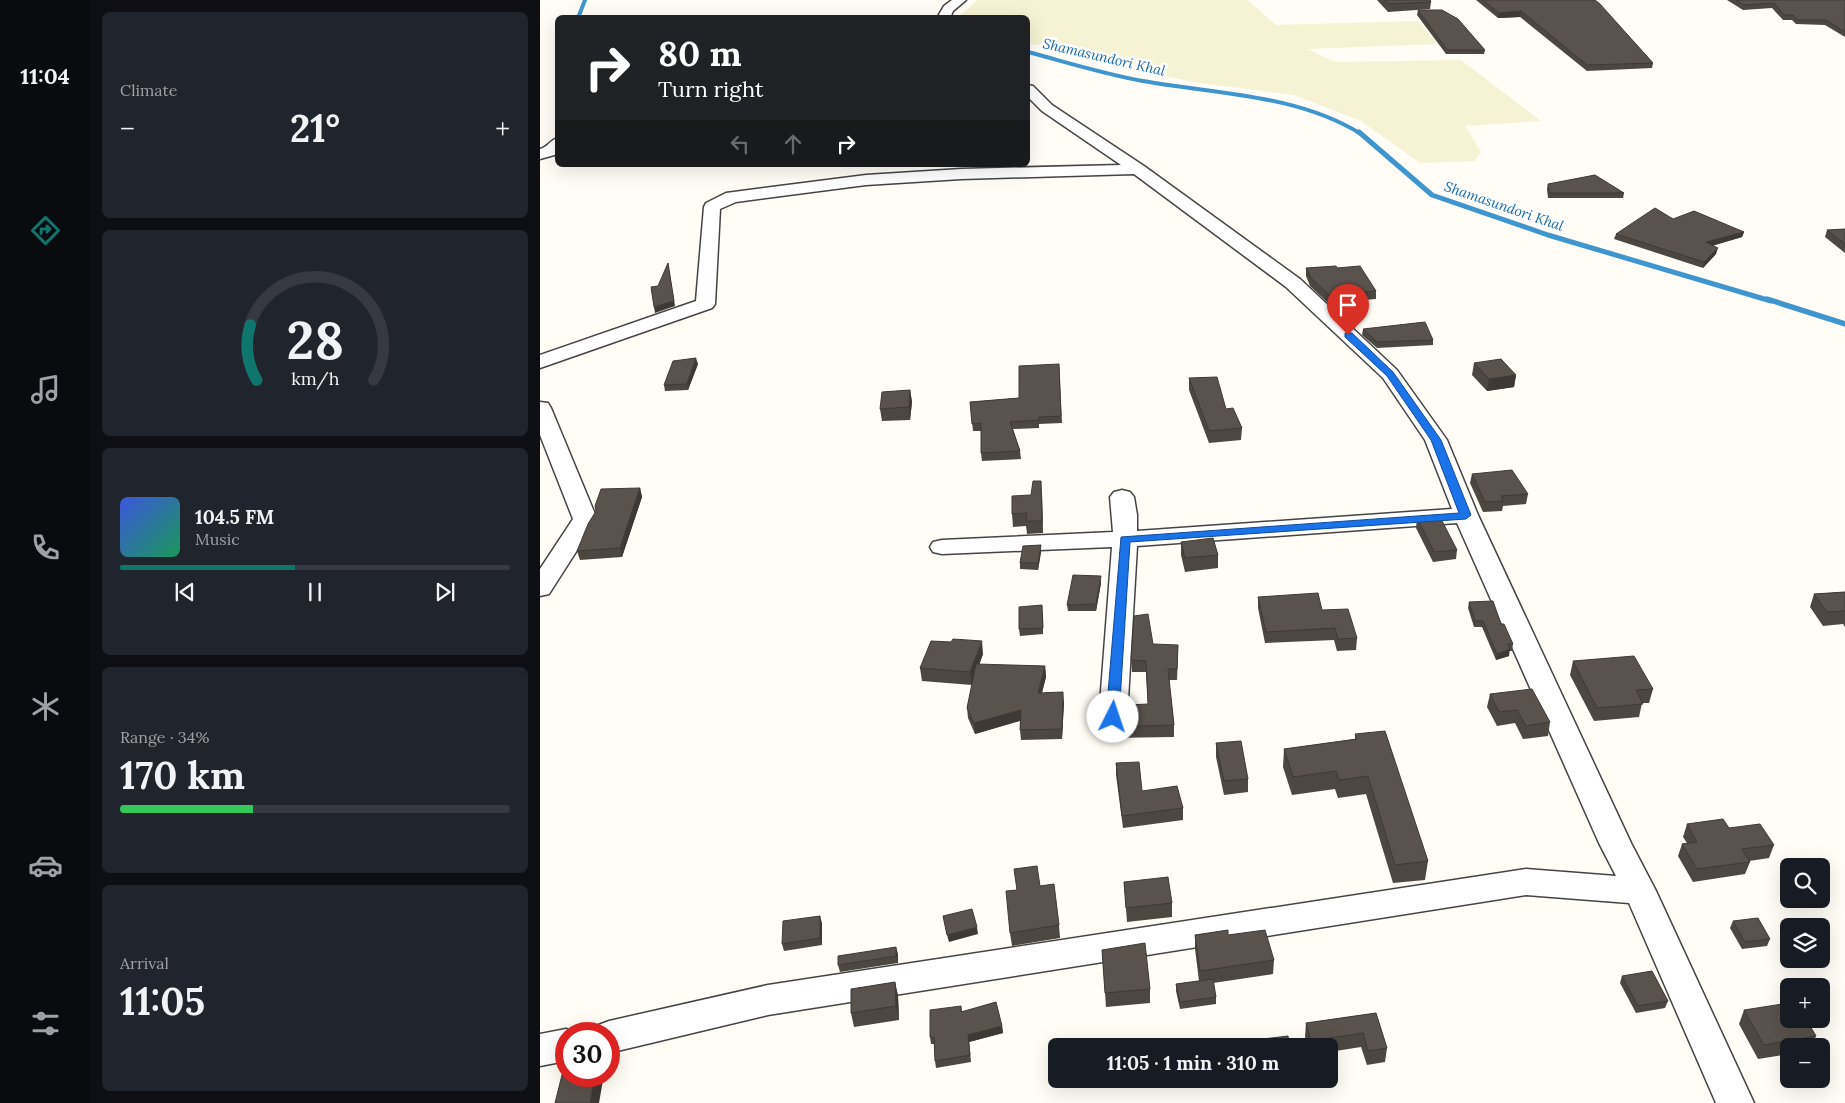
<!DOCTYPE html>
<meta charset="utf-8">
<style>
:root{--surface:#171b24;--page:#20242c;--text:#f1f3f6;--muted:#9ea1a6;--line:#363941;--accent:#0f766e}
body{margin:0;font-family:Lora,serif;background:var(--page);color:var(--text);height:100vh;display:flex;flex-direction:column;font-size:19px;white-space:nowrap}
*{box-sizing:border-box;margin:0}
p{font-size:16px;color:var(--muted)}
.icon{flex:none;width:28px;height:28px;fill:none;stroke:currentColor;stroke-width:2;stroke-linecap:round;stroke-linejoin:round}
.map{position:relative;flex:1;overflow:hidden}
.details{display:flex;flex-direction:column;gap:12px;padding:12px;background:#0d0f14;width:450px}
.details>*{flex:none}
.guide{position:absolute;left:15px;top:15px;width:475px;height:152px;border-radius:8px;box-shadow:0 5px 20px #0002;background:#202124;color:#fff;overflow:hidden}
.controls{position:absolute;left:1240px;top:858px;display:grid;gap:10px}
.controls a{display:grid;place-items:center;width:50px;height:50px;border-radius:8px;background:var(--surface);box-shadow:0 5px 20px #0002;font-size:25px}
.speed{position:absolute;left:15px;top:1022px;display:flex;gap:10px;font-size:25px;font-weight:700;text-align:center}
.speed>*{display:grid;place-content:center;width:65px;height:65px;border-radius:50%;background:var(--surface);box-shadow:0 5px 20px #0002;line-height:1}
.speed .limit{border:8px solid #d22;background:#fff;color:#111}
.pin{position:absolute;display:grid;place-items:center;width:42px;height:42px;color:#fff;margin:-51px -21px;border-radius:50% 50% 50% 0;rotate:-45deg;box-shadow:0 0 5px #0007}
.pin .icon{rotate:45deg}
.me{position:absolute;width:55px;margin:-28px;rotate:4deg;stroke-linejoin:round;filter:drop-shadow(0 0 4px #0008)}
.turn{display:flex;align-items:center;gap:18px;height:105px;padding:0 20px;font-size:22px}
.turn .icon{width:65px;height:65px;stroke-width:2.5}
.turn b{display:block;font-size:35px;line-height:42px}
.lanes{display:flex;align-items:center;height:48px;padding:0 20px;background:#0003;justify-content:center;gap:25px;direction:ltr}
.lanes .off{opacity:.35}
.big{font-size:38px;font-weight:700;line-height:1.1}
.details .card{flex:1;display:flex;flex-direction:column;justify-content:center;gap:8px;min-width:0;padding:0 18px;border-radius:8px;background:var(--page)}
.details .dial{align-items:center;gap:0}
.dial svg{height:130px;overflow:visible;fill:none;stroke:var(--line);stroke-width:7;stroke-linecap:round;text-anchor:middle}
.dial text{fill:var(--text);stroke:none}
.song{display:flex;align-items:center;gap:15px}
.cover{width:60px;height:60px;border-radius:8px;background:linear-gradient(135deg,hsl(230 70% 55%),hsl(150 70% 35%))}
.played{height:5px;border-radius:2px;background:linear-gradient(90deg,var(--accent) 45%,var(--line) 45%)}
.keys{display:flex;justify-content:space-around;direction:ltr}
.heat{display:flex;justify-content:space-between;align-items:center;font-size:28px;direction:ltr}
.charge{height:8px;border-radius:4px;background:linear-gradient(90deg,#34c759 34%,var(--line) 0)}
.trip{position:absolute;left:508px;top:1038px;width:290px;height:50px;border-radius:8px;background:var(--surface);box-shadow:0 5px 20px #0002;font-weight:700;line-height:50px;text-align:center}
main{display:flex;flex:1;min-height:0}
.tab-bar{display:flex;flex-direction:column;width:90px;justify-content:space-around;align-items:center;background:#090b0e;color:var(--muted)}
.tab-bar .icon{width:35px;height:35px}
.tab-bar .active{color:var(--accent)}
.tab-bar b{font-size:22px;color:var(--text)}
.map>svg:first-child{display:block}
.farmland{fill:#f6f3d4}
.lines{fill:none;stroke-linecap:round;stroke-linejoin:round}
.stream-far2{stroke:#3f96cf;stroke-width:4}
.stream-far1{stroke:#3f96cf;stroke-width:5}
.stream{stroke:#3f96cf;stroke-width:5.5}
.minor-casing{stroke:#444;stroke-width:3}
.minor{fill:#fff;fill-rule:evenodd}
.wall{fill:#4d4742}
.shaded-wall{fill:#3f3936}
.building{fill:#5a524d;stroke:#3f3936}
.route{fill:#1a73e8;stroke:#114b97}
.labels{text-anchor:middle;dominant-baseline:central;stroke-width:5;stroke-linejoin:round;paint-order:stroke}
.far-water-label{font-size:14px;font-style:italic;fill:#1768a6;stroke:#fff}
</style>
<main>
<nav class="tab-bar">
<b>11:04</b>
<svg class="icon active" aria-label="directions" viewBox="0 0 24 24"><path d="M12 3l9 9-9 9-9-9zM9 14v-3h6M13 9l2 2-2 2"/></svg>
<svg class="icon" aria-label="music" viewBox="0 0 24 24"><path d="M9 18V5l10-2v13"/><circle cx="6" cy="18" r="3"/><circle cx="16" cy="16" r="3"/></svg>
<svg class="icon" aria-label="phone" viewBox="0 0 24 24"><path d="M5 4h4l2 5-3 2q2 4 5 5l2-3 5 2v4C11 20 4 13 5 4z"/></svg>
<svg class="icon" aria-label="climate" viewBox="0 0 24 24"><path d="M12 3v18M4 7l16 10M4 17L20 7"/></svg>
<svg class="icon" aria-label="car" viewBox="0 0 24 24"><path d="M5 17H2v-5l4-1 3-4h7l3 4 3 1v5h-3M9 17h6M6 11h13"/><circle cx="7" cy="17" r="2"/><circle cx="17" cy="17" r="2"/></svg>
<svg class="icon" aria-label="filters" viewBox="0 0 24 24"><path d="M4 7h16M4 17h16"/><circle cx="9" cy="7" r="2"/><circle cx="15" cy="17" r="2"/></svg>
</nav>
<section class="details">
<div class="card"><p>Climate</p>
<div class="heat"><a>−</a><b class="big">21°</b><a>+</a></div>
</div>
<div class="card dial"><svg viewBox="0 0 100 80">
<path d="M14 69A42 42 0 1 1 86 69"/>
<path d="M14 69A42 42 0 0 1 10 35" stroke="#0f766e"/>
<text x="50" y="56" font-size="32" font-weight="700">28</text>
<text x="50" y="72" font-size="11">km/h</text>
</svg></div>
<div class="card">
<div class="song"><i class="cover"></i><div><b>104.5 FM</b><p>Music</p></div></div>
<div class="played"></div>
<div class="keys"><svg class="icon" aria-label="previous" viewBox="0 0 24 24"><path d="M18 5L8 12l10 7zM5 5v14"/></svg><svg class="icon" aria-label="pause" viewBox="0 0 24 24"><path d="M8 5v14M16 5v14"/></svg><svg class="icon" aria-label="next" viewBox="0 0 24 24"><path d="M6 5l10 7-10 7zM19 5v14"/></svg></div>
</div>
<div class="card"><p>Range · 34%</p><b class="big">170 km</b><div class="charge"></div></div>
<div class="card"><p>Arrival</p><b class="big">11:05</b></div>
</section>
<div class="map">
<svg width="1305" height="1103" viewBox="0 0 1305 1103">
<rect width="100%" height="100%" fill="#fffdf5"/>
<path class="farmland" d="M437,0H708L736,25L878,21L897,44L767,49L795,62L921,60L1001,121L925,126L941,152L935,161L880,163L821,121L754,95L660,83L587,69L518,47L488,44V18L419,17Z"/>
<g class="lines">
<path class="stream-far2" d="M38,18L45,0
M488,52C526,62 564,74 603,81C675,94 757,94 821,134"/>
<path class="stream-far1" d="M819,132L892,195L1008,235L1231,301"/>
<path class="stream" d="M1227,299L1305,324"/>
<g class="minor-casing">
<path id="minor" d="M412,0H426L413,11L410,18H397L404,6Z
M488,85L493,86L512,105L604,166L760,279L857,370L907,440L938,515L1091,843L1116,891L1214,1103H1176L1089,903L986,895L228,1015L69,1053V1034H52L56,1026L69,1021L228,985L986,869L1076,876L1059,843L917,523L597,546L587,717L583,724L573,727L563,724L559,717L572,547L402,554L393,552L390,547L393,542L402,540L573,532L570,497L574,492L582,490L590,492L594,497L597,515V531L912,509L885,440L843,378L746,287L594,174L421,179L326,185L196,202L180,209L175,304L172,308L0,368V355L156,301L164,207L166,203L186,193L326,175L421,169L581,165L502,111L488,97Z
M18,138V154L0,159V149C8,147 10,140 18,138Z
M0,402L8,403L11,408L57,519L9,594L0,596V569L33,519L0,435Z
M26,1029L39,1034H26V1061L0,1066V1034Z"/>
</g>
<use href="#minor" class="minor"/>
</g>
<path class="wall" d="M837,0H890L891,2L890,9L848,12Z
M936,0H1055L1113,63L1112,68L1047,71L980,17L958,18Z
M1187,0H1305V37L1285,25L1256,24L1252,20H1243L1232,8L1203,10Z
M878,10L945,50L944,54H906L877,15Z
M1008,184L1084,193L1083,198H1008L1007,189Z
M1133,219L1204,232L1202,237L1172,246L1176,254L1163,268L1074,239L1076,234Z
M1305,229V253L1285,237L1287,230Z
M766,268H797L836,291V299L788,303L770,286L766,276Z
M823,329L893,340V345L837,348L822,335Z
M934,363L976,375L974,387L947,391L932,375Z
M158,364L148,390L125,391L124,385Z
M519,364L522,423L499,424V428L473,429L480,451L481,459L442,461L441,453V431H433L430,402L479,398Z
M649,378L686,409L702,428L701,440L669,443L649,390Z
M370,390L372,402L370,420L342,421L340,409Z
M932,474L988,494L986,504L963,506L962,511L943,512L930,483Z
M100,488L102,497L82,557L40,560L37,551L56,511Z
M502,494L503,533L487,534L486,526L473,527L472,514Z
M877,518L917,550L916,559L893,562L876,528Z
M641,542L678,555V568L645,572L641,555Z
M501,552L498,570L480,569V563Z
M561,583L556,611H528L527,605Z
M1305,592V627L1303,624L1283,626L1270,607L1274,594Z
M718,597L782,610L817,638L816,650L797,651L794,640L725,643L718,608Z
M929,602L961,624L973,644L972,651H969V656L956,660L942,627H934L928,608Z
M503,612V634L480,636L479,629Z
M613,644L638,656L637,680H629L634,725V737L568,738L567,716L573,717L583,714L608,704L606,672H592L591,660Z
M443,654L439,665L505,666L506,677L502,693L524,702L522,739L481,740L480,730V721L435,734L428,718L427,708L432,685L382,681L380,668Z
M1033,661L1113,689L1109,703H1102L1099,717L1054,721L1030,675Z
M950,694L1010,722L1008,736L983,739L975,723L957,726L947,707Z
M815,734L888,861L885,880L853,883L826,794L798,798L795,789L752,795L743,767L744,749L815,739Z
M676,743L708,779V792L684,795L676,757Z
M576,763L602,791L643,808V820L583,828L576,775Z
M1147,824L1189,828L1234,845L1229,858L1209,861L1210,862L1205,874L1153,882L1138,856L1142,844L1147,843L1143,837Z
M584,882L632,903V917L587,922Z
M500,886L519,925L520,938L472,946L470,933Z
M1193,921L1230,939L1227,946L1202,949L1190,928Z
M282,923V945L244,951L242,944Z
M655,935H688L734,960L733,974L673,983L676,997V1004L640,1009L636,991V984L659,981L655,949Z
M562,950L610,989V1003L566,1007Z
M358,954V963L300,972L298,965Z
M1082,976L1128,1001L1125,1008L1096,1013L1080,983Z
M355,982L358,996L359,1020L314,1027L311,1013Z
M421,1006L422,1011L462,1026L463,1033L429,1042L431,1062L396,1068L395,1061L394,1044H391L390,1037Z
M1204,1010L1276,1036L1272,1046H1249V1054L1218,1059L1199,1024Z
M836,1013L847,1048L845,1062L827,1065L821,1047L789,1052V1046H768L765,1037L766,1023Z"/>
<path class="shaded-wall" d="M981,11L980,17L958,18L959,13Z
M1204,232L1202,237L1164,248L1166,242Z
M1178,248L1176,254L1163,268L1164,262Z
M128,263L135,306L115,313L114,307Z
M156,358L158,364L148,390L147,384Z
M976,375L974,387L947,391L949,379Z
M370,390L372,402L370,420L369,407Z
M501,481L502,494L503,533L502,521Z
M100,488L102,497L82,557L80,548Z
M501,545V552L498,570V563Z
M561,576V583L556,611V604Z
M442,641L443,654L432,685L430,672Z
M970,649L969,656L956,660L957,654Z
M505,666L506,677L499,703L498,693Z
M523,692L524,702L522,739V729Z
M481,710L482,720L435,734L434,723Z
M280,916L282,923V945L280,938Z
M437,927L438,934L409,942L407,935Z
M356,947L358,954V963L356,956Z
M355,982L358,996L359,1020L356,1006Z
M462,1026L463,1033L429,1042L431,1062L428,1035Z
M55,1076H62L63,1080L59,1103H50Z"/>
<path class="building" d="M845,0H890L891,2L849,4Z
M943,0H1055L1060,4L1113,63L1047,65L981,11L959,13Z
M1196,0H1305V32L1286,20H1257L1253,15H1244L1234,3L1204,5Z
M878,10H902L918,19L945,50H907Z
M1055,175L1084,193H1009L1008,184Z
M1115,208L1133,219L1154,211L1204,232L1166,242L1178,248L1164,262L1076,234Z
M1305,229V244L1287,230Z
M128,263L134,301L114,307L111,287L118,286Z
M796,266L797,268L820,266L836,291L789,295L771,278L766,268Z
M885,322L893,340L837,342L823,329Z
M156,358L147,384L124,385L133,361Z
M961,359L976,375L949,379L934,363Z
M519,364L521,416L499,417V420L470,422L480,451L441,453V423L432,424L430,402L479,398V366Z
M677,377L686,409L693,408L702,428L669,431L649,378Z
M370,390L369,407L340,409L342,392Z
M972,470L988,494L961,496L963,501L945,502L932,474Z
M493,481H501L502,521H486L487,513L472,514V496L491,495Z
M100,488L80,548L37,551L48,524L56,511L55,506L61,489Z
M900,517L917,550L894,552L877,518Z
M673,538L678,555L645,558L641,542Z
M501,545L498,563H480L483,546Z
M533,575L561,576L556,604L527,605Z
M1305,592V611L1287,612L1274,594Z
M778,593L782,610L808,609L817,638L798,639L795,628L726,632L718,597Z
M953,601L961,624H964L973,644H968L970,649L957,654L943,621H935L929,602Z
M502,605L503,628L479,629V607Z
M608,614L613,644L638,645L637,669H628L634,725L568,727L567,716L573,717L583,714L588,705L608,704L606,661L591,660L594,616Z
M413,639L442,641L430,672L380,668L391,641L411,642Z
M1094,656L1113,689L1096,690L1103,704L1057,708L1033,661Z
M436,664L505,666L498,693L523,692L522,729L480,730L481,710L434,723L427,708Z
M992,689L1010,722L986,726L977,710L959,712L950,694Z
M845,731L888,861L855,865L828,776L799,780L796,771L753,777L744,749L817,739L815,734Z
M701,741L708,779L684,781L676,743Z
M599,762L602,791L637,786L643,808L582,816L576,763Z
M1183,819L1189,828L1220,824L1234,845L1202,849L1210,862L1157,869L1142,844L1157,842L1147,824Z
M497,866L500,886L514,884L519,925L470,933L466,891L477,890L474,869Z
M628,877L632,903L586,908L584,882Z
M432,909L437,927L407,935L403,916Z
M280,916V938L242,944L243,921Z
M1218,918L1230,939L1205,942L1193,921Z
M688,930V935L725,930L734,960L660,971L655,935Z
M605,943L610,989L565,993L562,950Z
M356,947V956L298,965V956Z
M1112,971L1128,1001L1098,1006L1082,976Z
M673,979L676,997L640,1002L636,984Z
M355,982L356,1006L311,1013V989Z
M456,1002L462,1026L428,1035L430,1055L395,1061L394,1037H390V1010L421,1006V1012Z
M1249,1003V1019H1266L1276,1036L1224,1045L1204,1010Z
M836,1013L847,1048L828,1051L823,1033L771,1041L766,1023Z
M748,1036L750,1046H725L723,1039Z
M26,1070V1076H55L50,1103H15L23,1071Z"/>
<path class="route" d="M805,333H812L853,372L901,440L931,515L926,519L590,542L579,717L573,721L568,720L566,717L581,537L919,513L891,440L847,376L805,337Z"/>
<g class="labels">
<g class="far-water-label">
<text transform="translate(564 57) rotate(13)">Shamasundori Khal</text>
<text transform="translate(964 206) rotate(19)">Shamasundori Khal</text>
</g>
</g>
</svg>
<div class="controls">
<a><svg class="icon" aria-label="search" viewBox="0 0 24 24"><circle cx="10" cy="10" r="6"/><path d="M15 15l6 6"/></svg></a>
<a><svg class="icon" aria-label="layers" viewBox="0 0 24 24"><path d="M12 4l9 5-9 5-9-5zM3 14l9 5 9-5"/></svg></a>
<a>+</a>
<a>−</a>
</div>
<div class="speed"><div class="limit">30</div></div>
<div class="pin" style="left:808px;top:335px;background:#d93025"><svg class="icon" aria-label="arrive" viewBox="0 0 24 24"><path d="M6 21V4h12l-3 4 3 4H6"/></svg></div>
<svg class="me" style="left:573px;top:717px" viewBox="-20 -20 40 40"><circle r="19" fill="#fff"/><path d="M0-13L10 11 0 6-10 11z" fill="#1a73e8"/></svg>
<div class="trip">11:05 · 1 min · 310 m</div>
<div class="guide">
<div class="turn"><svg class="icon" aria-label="right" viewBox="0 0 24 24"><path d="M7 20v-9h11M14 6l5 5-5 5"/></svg><div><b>80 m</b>Turn right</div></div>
<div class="lanes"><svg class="icon off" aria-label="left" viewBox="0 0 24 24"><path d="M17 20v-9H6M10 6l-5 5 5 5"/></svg><svg class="icon off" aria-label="ahead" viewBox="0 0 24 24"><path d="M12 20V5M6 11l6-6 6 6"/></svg><svg class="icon" aria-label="right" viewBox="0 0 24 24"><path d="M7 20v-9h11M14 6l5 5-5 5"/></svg></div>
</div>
</div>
</main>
